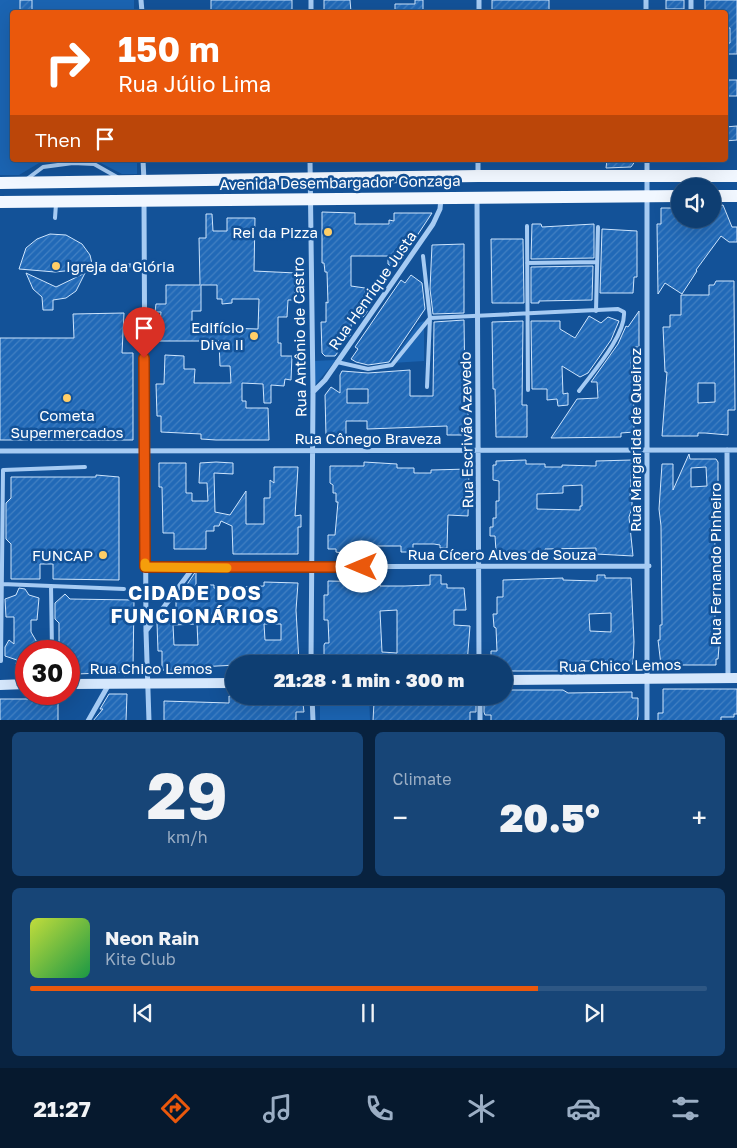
<!DOCTYPE html>
<meta charset="utf-8">
<style>
:root{--surface:#0e3e72;--page:#174577;--text:#f1f3f6;--muted:#9baec4;--line:#2e5784;--accent:#ea580c}
body{margin:0;font-family:"Golos Text",sans-serif;background:var(--page);color:var(--text);height:100vh;display:flex;flex-direction:column;font-size:19px;white-space:nowrap}
*{box-sizing:border-box;margin:0}
p{font-size:16px;color:var(--muted)}
.icon{flex:none;width:28px;height:28px;fill:none;stroke:currentColor;stroke-width:2;stroke-linecap:round;stroke-linejoin:round}
.map{position:relative;height:720px;overflow:hidden}
.sheet{display:flex;flex-direction:column;gap:12px;padding:12px;background:#08223f;flex:1}
.sheet>*{flex:none}
.guide{position:absolute;left:10px;top:10px;width:718px;height:152px;border-radius:5px;box-shadow:0 5px 20px #0002,0 0 0 1px var(--line);background:#ea580c;color:#fff;overflow:hidden}
.fabs{position:absolute;left:671px;top:178px;display:grid;gap:10px}
.fabs a{display:grid;place-items:center;width:50px;height:50px;border-radius:50%;background:var(--surface);box-shadow:0 5px 20px #0002,0 0 0 1px var(--line);font-size:25px}
.speed{position:absolute;left:15px;top:640px;display:flex;gap:10px;font-size:25px;font-weight:700;text-align:center}
.speed>*{display:grid;place-content:center;width:65px;height:65px;border-radius:50%;background:var(--surface);box-shadow:0 5px 20px #0002,0 0 0 1px var(--line);line-height:1}
.speed .limit{border:8px solid #d22;background:#fff;color:#111}
.pin{position:absolute;display:grid;place-items:center;width:42px;height:42px;color:#fff;margin:-51px -21px;border-radius:50% 50% 50% 0;rotate:-45deg;box-shadow:0 0 5px #0007}
.pin .icon{rotate:45deg}
.me{position:absolute;width:55px;margin:-28px;rotate:270deg;stroke-linejoin:round;filter:drop-shadow(0 0 4px #0008)}
.turn{display:flex;align-items:center;gap:18px;height:105px;padding:0 25px;font-size:22px}
.turn .icon{width:65px;height:65px;stroke-width:2.5}
.turn b{display:block;font-size:35px;line-height:42px}
.then{display:flex;align-items:center;height:48px;padding:0 25px;background:#0003;gap:10px;font-size:19px}
.big{font-size:38px;font-weight:800;line-height:1.1}
.sheet .widget{flex:1;display:flex;flex-direction:column;justify-content:center;gap:8px;min-width:0;padding:0 18px;border-radius:8px;background:var(--page)}
.sheet .dial{align-items:center;gap:0}
.dial b{font-size:65px;line-height:1}
.song{display:flex;align-items:center;gap:15px}
.cover{width:60px;height:60px;border-radius:8px;background:linear-gradient(135deg,hsl(70 70% 55%),hsl(140 70% 35%))}
.played{height:5px;border-radius:2px;background:linear-gradient(90deg,var(--accent) 75%,var(--line) 75%)}
.keys{display:flex;justify-content:space-around;direction:ltr}
.heat{display:flex;justify-content:space-between;align-items:center;font-size:28px;direction:ltr}
.sheet .tiles{flex:1;display:grid;gap:12px;grid-template-columns:1fr 1fr}
.widget:last-child{grid-column:span 2}
.trip{position:absolute;left:225px;top:655px;width:288px;height:50px;border-radius:25px;background:var(--surface);box-shadow:0 5px 20px #0002,0 0 0 1px var(--line);font-weight:800;line-height:50px;text-align:center}
.dock{display:flex;height:80px;justify-content:space-around;align-items:center;background:#06192e;color:var(--muted)}
.dock .icon{width:35px;height:35px}
.dock .selected{color:var(--accent)}
.dock b{font-size:22px;color:var(--text)}
.map>svg:first-child{display:block}
.park{fill:#1b64b2}
.building{fill:url(#building-hatch);stroke:#cee5fd;fill-rule:evenodd}
.lines{fill:none;stroke-linecap:round;stroke-linejoin:round}
.lane{stroke:#a6cbf3;stroke-width:4}
.street{stroke:#a6cbf3;stroke-width:5}
.secondary{stroke:#d5e7fc;stroke-width:10}
.primary{stroke:#f1f7ff;stroke-width:12}
.route-casing{stroke:#983908;stroke-width:12}
.route{stroke:#ea580c;stroke-width:9}
.slow{stroke:#f59e0b;stroke-width:9}
.poi-dot{fill:#ffce67;stroke:#135298;stroke-width:2}
.labels{text-anchor:middle;dominant-baseline:central;stroke-width:5;stroke-linejoin:round;paint-order:stroke}
.street-label{font-size:15px;fill:#fff;stroke:#135298}
.poi-label{font-size:15px;fill:#fff;stroke:#135298;text-anchor:end}
.district-label{font-size:20px;font-weight:bold;letter-spacing:1px;fill:#fff;stroke:#135298}
</style>
<div class="map">
<svg width="737" height="721" viewBox="0 0 737 721">
<defs>
<pattern id="building-hatch" width="6" height="6" patternUnits="userSpaceOnUse" patternTransform="scale(1.25)"><rect width="6" height="6" fill="#2169b7"/><path d="M-1 1l2-2M0 6l6-6M5 7l2-2" fill="none" stroke="#4280c2"/></pattern>
</defs>
<rect width="100%" height="100%" fill="#135298"/>
<path class="park" d="M0,0H134V12H12V160H44L19,175H0Z
M95,160H137V174H122Z
M424,321V361L391,363L418,323Z
M336,360L314,386V361Z
M320,696H369L370,720H320Z"/>
<path class="building" d="M20,0H32V12H20Z
M211,0H292V12H214L211,10Z
M324,0H350L351,12H324Z
M415,0H423V12H395V4H415Z
M492,0H549V12H492Z
M666,0H684V9H666Z
M705,0H737V54H725V43H730V28H725V12H705Z
M725,80H737V96H725Z
M737,126V140L725,141V127Z
M607,160H636L631,167L606,168Z
M723,205L732,227H737V242H729L721,236L696,270L697,271L682,294L665,283L658,294L657,224H661V208H680V219H712V209L715,210L718,206Z
M322,212L355,213V224H389V220L394,221V213H432L395,269L388,264V256H351V286L365,288L367,312L363,317L352,318L350,336L338,335V352L335,356H325L322,353L321,322H326V302L328,303L327,272H325L324,263H322Z
M206,214H212L213,231H227V218H255L254,271L296,273L294,300H288L287,317H278V343H281V356H292L291,380L285,379L284,386L271,385V403H264L263,384L242,383V401H246V408H268L269,440H216L201,439V434L161,432V416H157L156,384H164L165,355L184,356V369H195L194,383H231L230,366H220L219,341H158L161,312H155L156,304H166V285H200L199,238H206ZM201,285H217V299H222V304L232,303V299H259L258,329L192,327V311H201Z
M532,224H541L542,227L594,224V258L531,259Z
M602,229L637,231V277H634L633,293H600Z
M50,234L66,235L82,244L90,255L93,268L55,272L19,269L26,248L37,239Z
M491,239H523L524,303H492Z
M464,244V313L433,314L430,289L432,245Z
M593,266L592,300L539,301V303H531V267Z
M26,273L56,287L85,273L76,291L66,298L53,300V310H43L42,297L33,289Z
M411,275L422,283L425,309L389,362L368,365L356,362L351,359L358,349L355,347L401,280L405,283Z
M716,281H734V290L735,410H728V435L705,433H698V436H662L667,372H665L663,327H670V315H681V295H709V285H714ZM698,383H715V402L698,403Z
M639,311V347H632L631,364L634,408H638V421H634V432L621,433V437L551,438L577,399L598,398L597,382H591L618,344L626,326L628,327Z
M124,313L122,353H133V440H0V338H74L73,314Z
M589,316L601,323L608,317L619,321L611,340L588,373L580,377L562,366L563,394L568,393V405L558,406L557,399L547,400V389H532L531,321H560V329L575,338Z
M464,320L465,392H468V435H447V426L367,429V421H346V436H326L325,395L331,387L340,393V375L342,371L368,373L410,370V396H433L434,322ZM347,389H368V403H347Z
M523,321L522,405H527V437H496L495,389H493L492,322Z
M689,454L690,459H716L718,462V486H714L716,613H715V628H717V634H720L718,659H716V665H661L658,640H660V625H662L661,526L659,509L662,464H673V490ZM706,467L707,486L691,487V468Z
M526,460V464H545V467H562V465L596,466V461L632,460L630,498H632V508L629,517L633,556L596,554V548L545,549V551L518,553L496,551L495,536H490V527H493V518H496V501H499V481L493,480V465H496V461ZM582,485V506H580V510L537,509V494L563,493V486Z
M216,462L233,463V474L214,473L215,512L230,515L246,491V524H264V498H270V480L274,483V467H298L295,516L301,515V527H298V554H233L232,526L221,521L219,526H214V531H206V549H174V533H163L162,487H159V463H186V493H192V501H208L207,483H199L200,463Z
M364,462L397,464V468H414V473H431V470L469,469L468,516L448,515L447,548H440V545L434,544H413V552H401V546H377V557L348,558V554L336,552V549H328V535H335L338,502H336V493H333V485L330,483V466H364Z
M96,475L119,477V580L53,579V564H40V579H11V544L6,539V503L11,498V477H96Z
M196,571V585H214V588L264,586V582L298,583L296,610L299,662L197,667V671L162,670V651H158L157,623L165,612H176V601ZM197,624L198,645H174L173,625ZM264,624H281V640H265Z
M430,575H441V584H447V588H464L466,610H454V625L470,626L467,664H421V661L397,660H362V664H324V645L325,643H329L328,620H324V595H328V581L380,582V586H405L430,585ZM397,610V653L382,652L380,611Z
M597,575H605V578H631L634,642L633,663L631,666L606,665V661H581V671H504V664H491V651H497L496,628L494,627L493,614H497V597H503V580L563,578V580L597,581ZM611,613V632L590,631L589,614Z
M19,588L25,589L29,595L39,598L37,620H31V632L42,651H26V664H16L17,660L5,656V647L9,640L14,644V617H6L5,599L16,595Z
M65,594L70,599L134,600L133,669L124,676V672L77,674V666H69V651H59V623L55,619V603Z
M663,689H737V714H734V717H721V721H658V713H663Z
M508,690H563L568,693L632,692V698H638V716L637,721H491V715H485L484,712V696H504L508,694Z
M109,694H127L126,721H93L103,709H100Z
M229,696H246V702H266V699H279V696H302L304,712H296V721H164V701L229,703Z
M476,698V712H470V721H373L374,702Z
M0,699H58V721H0Z"/>
<g class="lines">
<path class="lane" d="M27,179L43,167L73,163L94,164L117,177
M55,218L56,204
M527,226L528,390
M527,263L597,262
M119,265L144,266
M596,311L598,227
M337,362L368,369L392,365L430,318L423,256
M427,387L430,318L618,309L624,312C626,335 593,372 579,391
M2,584L124,589
M51,586L52,651
M1,661L3,470L85,467"/>
<path class="street" d="M141,0L142,12
M646,0V12
M691,0V12
M311,12V0
M479,12V0
M143,160L144,181
M310,160L313,392L311,664
M478,174V160
M477,197L479,664
M144,201L146,631L149,721
M313,392L325,380L433,224L440,209L441,198
M727,450L728,678
M0,451L737,450
M145,567L649,566
M146,631L193,568
M312,696L313,721
M480,696V721
M88,721L109,684
M647,721V160"/>
<path class="secondary" d="M504,680L737,678
M69,684L234,683
M0,685L26,684"/>
<path class="primary" d="M0,183L478,176H737
M712,196H737
M0,202L680,196"/>
</g>
<g class="lines">
<g class="route-casing">
<path id="route" d="M144,358L145,567H362"/>
</g>
<use href="#route" class="route"/>
<path class="slow" d="M145,563V567L227,568"/>
</g>
<g class="poi-dot">
<circle cx="328" cy="232" r="5"/>
<circle cx="56" cy="266" r="5"/>
<circle cx="254" cy="336" r="5"/>
<circle cx="67" cy="398" r="5"/>
<circle cx="103" cy="555" r="5"/>
</g>
<g class="labels">
<g class="street-label">
<text transform="translate(340 182) rotate(-1)">Avenida Desembargador Gonzaga</text>
<text transform="translate(372 290) rotate(-55)">Rua Henrique Justa</text>
<text transform="translate(299 337) rotate(-91)">Rua Antônio de Castro</text>
<text transform="translate(466 430) rotate(-91)">Rua Escrivão Azevedo</text>
<text x="368" y="438">Rua Cônego Braveza</text>
<text transform="translate(635 440) rotate(-90)">Rua Margarida de Queiroz</text>
<text x="502" y="554">Rua Cícero Alves de Souza</text>
<text transform="translate(715 564) rotate(-90)">Rua Fernando Pinheiro</text>
<text transform="translate(620 665) rotate(-1)">Rua Chico Lemos</text>
<text x="151" y="668">Rua Chico Lemos</text>
</g>
<g class="poi-label">
<text x="318" y="232">Rei da Pizza</text>
<text x="66" y="266" text-anchor="start">Igreja da Glória</text>
<text x="244" y="327">Edifício<tspan x="244" dy="17">Diva II</tspan></text>
<text x="67" y="415" text-anchor="middle">Cometa<tspan x="67" dy="17">Supermercados</tspan></text>
<text x="93" y="555">FUNCAP</text>
</g>
<g class="district-label">
<text x="195" y="592">CIDADE DOS<tspan x="195" dy="23">FUNCIONÁRIOS</tspan></text>
</g>
</g>
</svg>
<div class="fabs">
<a><svg class="icon" aria-label="sound" viewBox="0 0 24 24"><path d="M4 9h4l5-4v14l-5-4H4zM17 9q2 3 0 6"/></svg></a>
</div>
<div class="speed"><div class="limit">30</div></div>
<div class="pin" style="left:144px;top:358px;background:#d93025"><svg class="icon" aria-label="arrive" viewBox="0 0 24 24"><path d="M6 21V4h12l-3 4 3 4H6"/></svg></div>
<svg class="me" style="left:362px;top:567px" viewBox="-20 -20 40 40"><circle r="19" fill="#fff"/><path d="M0-13L10 11 0 6-10 11z" fill="#ea580c"/></svg>
<div class="trip">21:28 · 1 min · 300 m</div>
<div class="guide">
<div class="turn"><svg class="icon" aria-label="right" viewBox="0 0 24 24"><path d="M7 20v-9h11M14 6l5 5-5 5"/></svg><div><b>150 m</b>Rua Júlio Lima</div></div>
<div class="then">Then<svg class="icon" aria-label="arrive" viewBox="0 0 24 24"><path d="M6 21V4h12l-3 4 3 4H6"/></svg></div>
</div>
</div>
<section class="sheet">
<div class="tiles">
<div class="widget dial"><b>29</b><p>km/h</p></div>
<div class="widget"><p>Climate</p>
<div class="heat"><a>−</a><b class="big">20.5°</b><a>+</a></div>
</div>
<div class="widget">
<div class="song"><i class="cover"></i><div><b>Neon Rain</b><p>Kite Club</p></div></div>
<div class="played"></div>
<div class="keys"><svg class="icon" aria-label="previous" viewBox="0 0 24 24"><path d="M18 5L8 12l10 7zM5 5v14"/></svg><svg class="icon" aria-label="pause" viewBox="0 0 24 24"><path d="M8 5v14M16 5v14"/></svg><svg class="icon" aria-label="next" viewBox="0 0 24 24"><path d="M6 5l10 7-10 7zM19 5v14"/></svg></div>
</div>
</div>
</section>
<nav class="dock">
<b>21:27</b>
<svg class="icon selected" aria-label="directions" viewBox="0 0 24 24"><path d="M12 3l9 9-9 9-9-9zM9 14v-3h6M13 9l2 2-2 2"/></svg>
<svg class="icon" aria-label="music" viewBox="0 0 24 24"><path d="M9 18V5l10-2v13"/><circle cx="6" cy="18" r="3"/><circle cx="16" cy="16" r="3"/></svg>
<svg class="icon" aria-label="phone" viewBox="0 0 24 24"><path d="M5 4h4l2 5-3 2q2 4 5 5l2-3 5 2v4C11 20 4 13 5 4z"/></svg>
<svg class="icon" aria-label="climate" viewBox="0 0 24 24"><path d="M12 3v18M4 7l16 10M4 17L20 7"/></svg>
<svg class="icon" aria-label="car" viewBox="0 0 24 24"><path d="M5 17H2v-5l4-1 3-4h7l3 4 3 1v5h-3M9 17h6M6 11h13"/><circle cx="7" cy="17" r="2"/><circle cx="17" cy="17" r="2"/></svg>
<svg class="icon" aria-label="filters" viewBox="0 0 24 24"><path d="M4 7h16M4 17h16"/><circle cx="9" cy="7" r="2"/><circle cx="15" cy="17" r="2"/></svg>
</nav>
